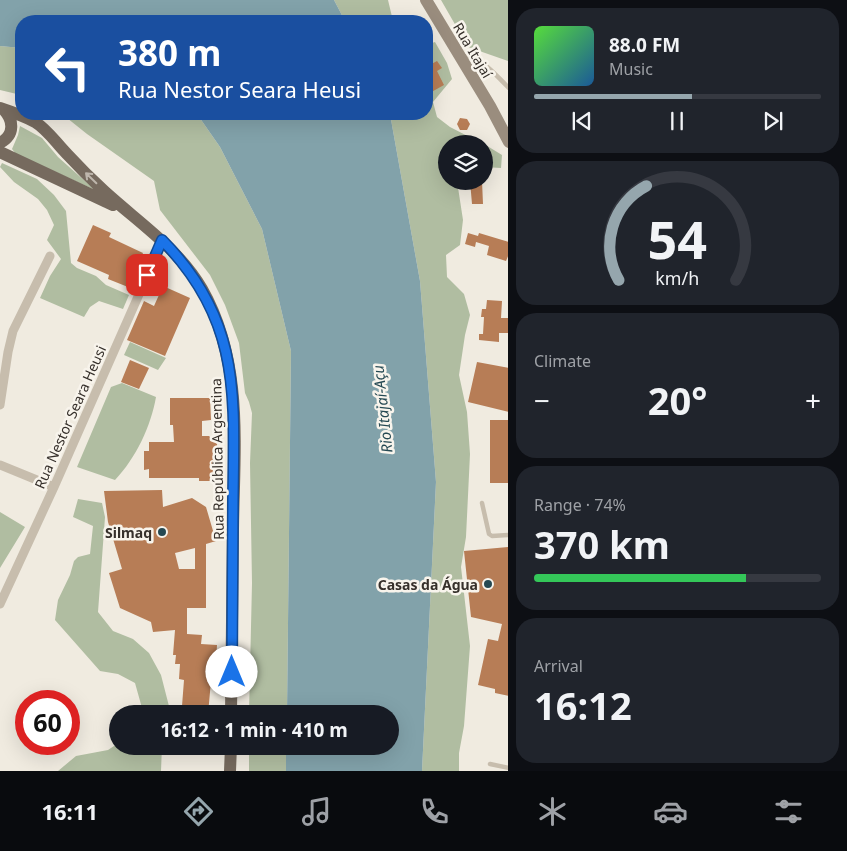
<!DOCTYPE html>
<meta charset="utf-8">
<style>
:root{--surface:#171b24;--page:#20242c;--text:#f1f3f6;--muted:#9ea1a6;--line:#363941;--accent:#95a6ad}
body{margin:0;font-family:"Noto Sans",sans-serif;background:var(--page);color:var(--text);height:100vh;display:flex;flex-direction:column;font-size:19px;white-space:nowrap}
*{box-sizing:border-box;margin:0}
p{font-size:16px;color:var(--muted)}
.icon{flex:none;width:28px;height:28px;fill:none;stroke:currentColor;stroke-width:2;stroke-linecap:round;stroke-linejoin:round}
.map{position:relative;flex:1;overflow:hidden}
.sheet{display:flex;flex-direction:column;gap:8px;padding:8px;background:#0d0f14;width:339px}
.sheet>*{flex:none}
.guide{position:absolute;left:15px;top:15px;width:418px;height:105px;border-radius:20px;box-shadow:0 5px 20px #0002;background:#1a4fa0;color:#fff;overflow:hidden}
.tools{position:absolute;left:438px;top:135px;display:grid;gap:10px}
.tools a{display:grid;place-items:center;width:55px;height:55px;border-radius:50%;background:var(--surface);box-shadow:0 5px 20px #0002;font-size:25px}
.speed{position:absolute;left:15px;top:690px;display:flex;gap:10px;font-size:25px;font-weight:700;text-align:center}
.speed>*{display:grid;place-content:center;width:65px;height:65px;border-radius:50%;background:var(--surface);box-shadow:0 5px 20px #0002;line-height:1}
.speed .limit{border:8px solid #d22;background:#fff;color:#111}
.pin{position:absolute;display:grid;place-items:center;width:42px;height:42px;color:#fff;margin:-21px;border-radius:10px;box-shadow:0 2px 8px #0006}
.me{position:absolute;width:55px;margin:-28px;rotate:0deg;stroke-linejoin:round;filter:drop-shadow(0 0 4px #0008)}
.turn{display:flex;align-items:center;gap:18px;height:105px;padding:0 20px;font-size:22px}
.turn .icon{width:65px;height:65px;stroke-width:2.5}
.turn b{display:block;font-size:35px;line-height:42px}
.big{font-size:38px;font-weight:700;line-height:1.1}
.sheet .card{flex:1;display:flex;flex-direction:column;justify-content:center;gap:8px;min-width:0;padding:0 18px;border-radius:20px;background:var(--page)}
.sheet .dial{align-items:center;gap:0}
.dial svg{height:130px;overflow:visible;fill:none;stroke:var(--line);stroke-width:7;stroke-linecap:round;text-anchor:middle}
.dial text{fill:var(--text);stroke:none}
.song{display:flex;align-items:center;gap:15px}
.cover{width:60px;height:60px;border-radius:8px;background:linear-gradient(135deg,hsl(110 70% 55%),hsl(210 70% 35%))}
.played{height:5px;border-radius:2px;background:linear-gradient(90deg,var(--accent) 55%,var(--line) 55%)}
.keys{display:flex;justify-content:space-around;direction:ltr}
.heat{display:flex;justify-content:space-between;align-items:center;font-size:28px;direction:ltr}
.charge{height:8px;border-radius:4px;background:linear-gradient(90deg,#34c759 74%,var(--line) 0)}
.trip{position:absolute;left:109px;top:705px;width:290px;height:50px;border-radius:25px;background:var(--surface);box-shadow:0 5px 20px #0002;font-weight:700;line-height:50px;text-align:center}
.menu{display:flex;height:80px;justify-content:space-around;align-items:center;background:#090b0e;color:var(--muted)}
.menu .icon{width:35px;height:35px}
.menu .active{color:var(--accent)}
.menu b{font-size:22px;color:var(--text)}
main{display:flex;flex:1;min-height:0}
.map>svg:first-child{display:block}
.green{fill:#b0bda1}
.water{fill:#82a2aa}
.building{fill:#b77d56;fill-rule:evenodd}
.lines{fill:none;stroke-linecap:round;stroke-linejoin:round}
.lane{stroke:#c7bdad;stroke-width:4.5}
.street{stroke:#c7bdad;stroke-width:9}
.secondary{stroke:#9a8d7e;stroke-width:12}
.primary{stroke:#766a5e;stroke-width:12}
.oneway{stroke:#beb6ac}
.route-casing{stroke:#114b97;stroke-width:12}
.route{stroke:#1a73e8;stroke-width:9}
.poi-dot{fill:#254953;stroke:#f8f4ec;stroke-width:2}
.labels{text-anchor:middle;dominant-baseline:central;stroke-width:5;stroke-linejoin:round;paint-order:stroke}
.street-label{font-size:14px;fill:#36302b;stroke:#f8f4ec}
.poi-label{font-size:14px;font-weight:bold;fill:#36302b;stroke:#f8f4ec;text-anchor:end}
.water-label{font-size:15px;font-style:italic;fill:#254953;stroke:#f8f4ec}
</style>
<main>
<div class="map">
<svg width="509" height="771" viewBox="0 0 509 771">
<rect width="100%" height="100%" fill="#f0ebe0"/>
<path class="green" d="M334,0H388L393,21H345Z
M441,0H508V61L468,47Z
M435,42L447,63L452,79L433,102L437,117L450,127L483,144H446V181H457L463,220L460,245L446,255L447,277L464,294L470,315L465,335L459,375L467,412L470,454L466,537L461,567L470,646L464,726L459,753V771H422L436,482L420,281L390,114H426V45Z
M0,46L21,48V95L0,90Z
M62,114H197L220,147L262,229L291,351L287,714H249L252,583L250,463L252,413L249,402L245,393L239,343L225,305L210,275L160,210L154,181L87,134Z
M20,126L42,138L58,157L95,190L16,154L12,149L18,135Z
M484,144L502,155L501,168L484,167Z
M2,163L37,179L54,195L66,211L71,263L77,268L96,276L106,285L129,295L123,309L99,301L90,307L84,317L40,298L50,276L61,259L47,240L54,225L47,210L38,199L14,182L0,167Z
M130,342L166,358L158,370L124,355Z
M122,383L156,397C151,426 136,458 115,480L77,467L111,387Z
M78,499L102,503L105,517L98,612L113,631L133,639L149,653L161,675L171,714H140L142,708L135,683L118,674L100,671L55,620L58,600L70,575L74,561L78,557L90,554L93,526L73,517Z
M0,512L25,527L0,568Z
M117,744L118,746H162L161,771H58L76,756L108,750Z
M249,746H286V771H249Z"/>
<path class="water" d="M0,0H334L345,21H21V48L0,46Z
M197,114H390L420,281L436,482L422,771H286V746H390V714H287L291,351L262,229L220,147Z"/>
<path class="building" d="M437,61L442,68L437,71L444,85L426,95V67Z
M460,118L467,119L470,124L467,130H460L457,124Z
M470,181H482L483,204H472Z
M93,225L111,233L109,237L143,253L128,287L108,279L109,275L77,261Z
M468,233L478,236L479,233L509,242V254L506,261L487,255L489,246L476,242L475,247L465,244Z
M163,286L190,298L165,356L127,340L144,301L154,306Z
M487,300L502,301L501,318H509V333H499V342L479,340V334H483L484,317H481L482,309H486Z
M130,360L149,368L139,389L121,382Z
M477,362L509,368V412L468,402Z
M170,398H210L211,420L202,421V436H209L217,444L218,475L210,481H199V478H149V469L144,470V451H149V442H174L173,425H170Z
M490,420H509V483H490Z
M162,490L163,507L192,498L206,507L216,541L206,544V608H187V634L202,635L201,644L217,645L215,681H211L208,714H184L185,707L182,706L184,680L179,679L180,664H175L176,655H173L175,630L153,632L151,622L120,608L109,573L122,569L108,522L104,491ZM195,548V569H179L175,553Z
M509,547V696L495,693V689L478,685L488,639L498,641L502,624L471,617L464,551Z"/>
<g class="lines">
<path class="lane" d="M462,56C482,56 495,75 509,88
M482,503L489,534L492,536L509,535
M490,764L509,768"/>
<path class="street" d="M0,405L8,352L13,331L50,256
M0,465L54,487
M0,604L54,487L163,240"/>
<path class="secondary" d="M426,0L490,106L509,142"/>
<path class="primary" d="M0,108C12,112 24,116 35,122C48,130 56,143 67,154C79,167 91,179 104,191C139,223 178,248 202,289C244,363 234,448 233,529C232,591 232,652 231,714
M0,143C15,135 14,120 3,109
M0,152L113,205
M230,771L231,746"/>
</g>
<defs><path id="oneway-shaft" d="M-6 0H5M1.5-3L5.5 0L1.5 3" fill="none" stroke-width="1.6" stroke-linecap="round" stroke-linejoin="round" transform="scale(1.25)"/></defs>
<use class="oneway" href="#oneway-shaft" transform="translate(91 178) rotate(-136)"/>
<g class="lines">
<g class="route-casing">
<path id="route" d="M147,275L162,240C242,321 234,397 233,501C233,558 232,615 232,672"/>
</g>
<use href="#route" class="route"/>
</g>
<g class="poi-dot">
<circle cx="162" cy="532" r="5"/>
<circle cx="488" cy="584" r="5"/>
</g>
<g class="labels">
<g class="street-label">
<text transform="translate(473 50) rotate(59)">Rua Itajaí</text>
<text transform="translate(70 417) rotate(-66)">Rua Nestor Seara Heusi</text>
<text transform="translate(217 459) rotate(-91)">Rua República Argentina</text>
</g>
<g class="poi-label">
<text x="152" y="532">Silmaq</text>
<text x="478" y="584">Casas da Água</text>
</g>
<g class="water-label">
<text transform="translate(382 409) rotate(-96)">Rio Itajaí-Açu</text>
</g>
</g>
</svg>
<div class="tools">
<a><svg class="icon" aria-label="layers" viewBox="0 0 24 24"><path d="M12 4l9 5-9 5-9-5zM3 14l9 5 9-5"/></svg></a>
</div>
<div class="speed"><div class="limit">60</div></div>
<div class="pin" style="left:147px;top:275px;background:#d93025"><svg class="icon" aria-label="arrive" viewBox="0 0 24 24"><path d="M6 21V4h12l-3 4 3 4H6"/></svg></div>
<svg class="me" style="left:232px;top:672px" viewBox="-20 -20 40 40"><circle r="19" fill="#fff"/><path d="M0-13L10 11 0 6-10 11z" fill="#1a73e8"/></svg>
<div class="trip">16:12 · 1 min · 410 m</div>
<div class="guide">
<div class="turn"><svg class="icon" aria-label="left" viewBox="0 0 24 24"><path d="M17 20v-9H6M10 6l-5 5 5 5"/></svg><div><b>380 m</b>Rua Nestor Seara Heusi</div></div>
</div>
</div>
<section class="sheet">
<div class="card">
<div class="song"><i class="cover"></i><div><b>88.0 FM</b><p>Music</p></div></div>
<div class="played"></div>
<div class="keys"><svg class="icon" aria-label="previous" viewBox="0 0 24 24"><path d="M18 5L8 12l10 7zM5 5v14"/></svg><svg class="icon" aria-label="pause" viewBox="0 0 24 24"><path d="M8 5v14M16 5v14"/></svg><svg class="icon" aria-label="next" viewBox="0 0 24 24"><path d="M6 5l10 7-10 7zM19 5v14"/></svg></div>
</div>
<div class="card dial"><svg viewBox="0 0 100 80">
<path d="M14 69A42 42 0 1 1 86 69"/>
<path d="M14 69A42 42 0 0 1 31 11" stroke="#95a6ad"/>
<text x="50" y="56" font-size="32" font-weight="700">54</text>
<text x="50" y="72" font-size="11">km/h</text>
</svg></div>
<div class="card"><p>Climate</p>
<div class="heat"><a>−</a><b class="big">20°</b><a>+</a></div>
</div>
<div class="card"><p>Range · 74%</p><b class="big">370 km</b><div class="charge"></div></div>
<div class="card"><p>Arrival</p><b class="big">16:12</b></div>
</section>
</main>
<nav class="menu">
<b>16:11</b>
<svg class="icon active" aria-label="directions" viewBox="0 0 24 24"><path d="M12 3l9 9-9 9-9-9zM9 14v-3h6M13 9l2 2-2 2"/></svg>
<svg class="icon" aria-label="music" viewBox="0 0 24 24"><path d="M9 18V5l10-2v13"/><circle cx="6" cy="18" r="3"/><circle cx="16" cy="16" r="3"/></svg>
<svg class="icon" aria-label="phone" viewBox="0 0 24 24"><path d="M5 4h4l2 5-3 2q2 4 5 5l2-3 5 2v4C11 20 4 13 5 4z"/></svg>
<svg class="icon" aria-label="climate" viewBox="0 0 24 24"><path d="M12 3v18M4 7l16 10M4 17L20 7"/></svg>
<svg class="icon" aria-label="car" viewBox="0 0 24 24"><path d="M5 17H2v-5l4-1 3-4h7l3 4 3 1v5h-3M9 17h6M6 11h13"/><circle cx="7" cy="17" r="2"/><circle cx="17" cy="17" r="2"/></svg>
<svg class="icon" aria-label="filters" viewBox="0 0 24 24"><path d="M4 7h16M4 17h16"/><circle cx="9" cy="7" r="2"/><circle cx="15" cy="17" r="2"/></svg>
</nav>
